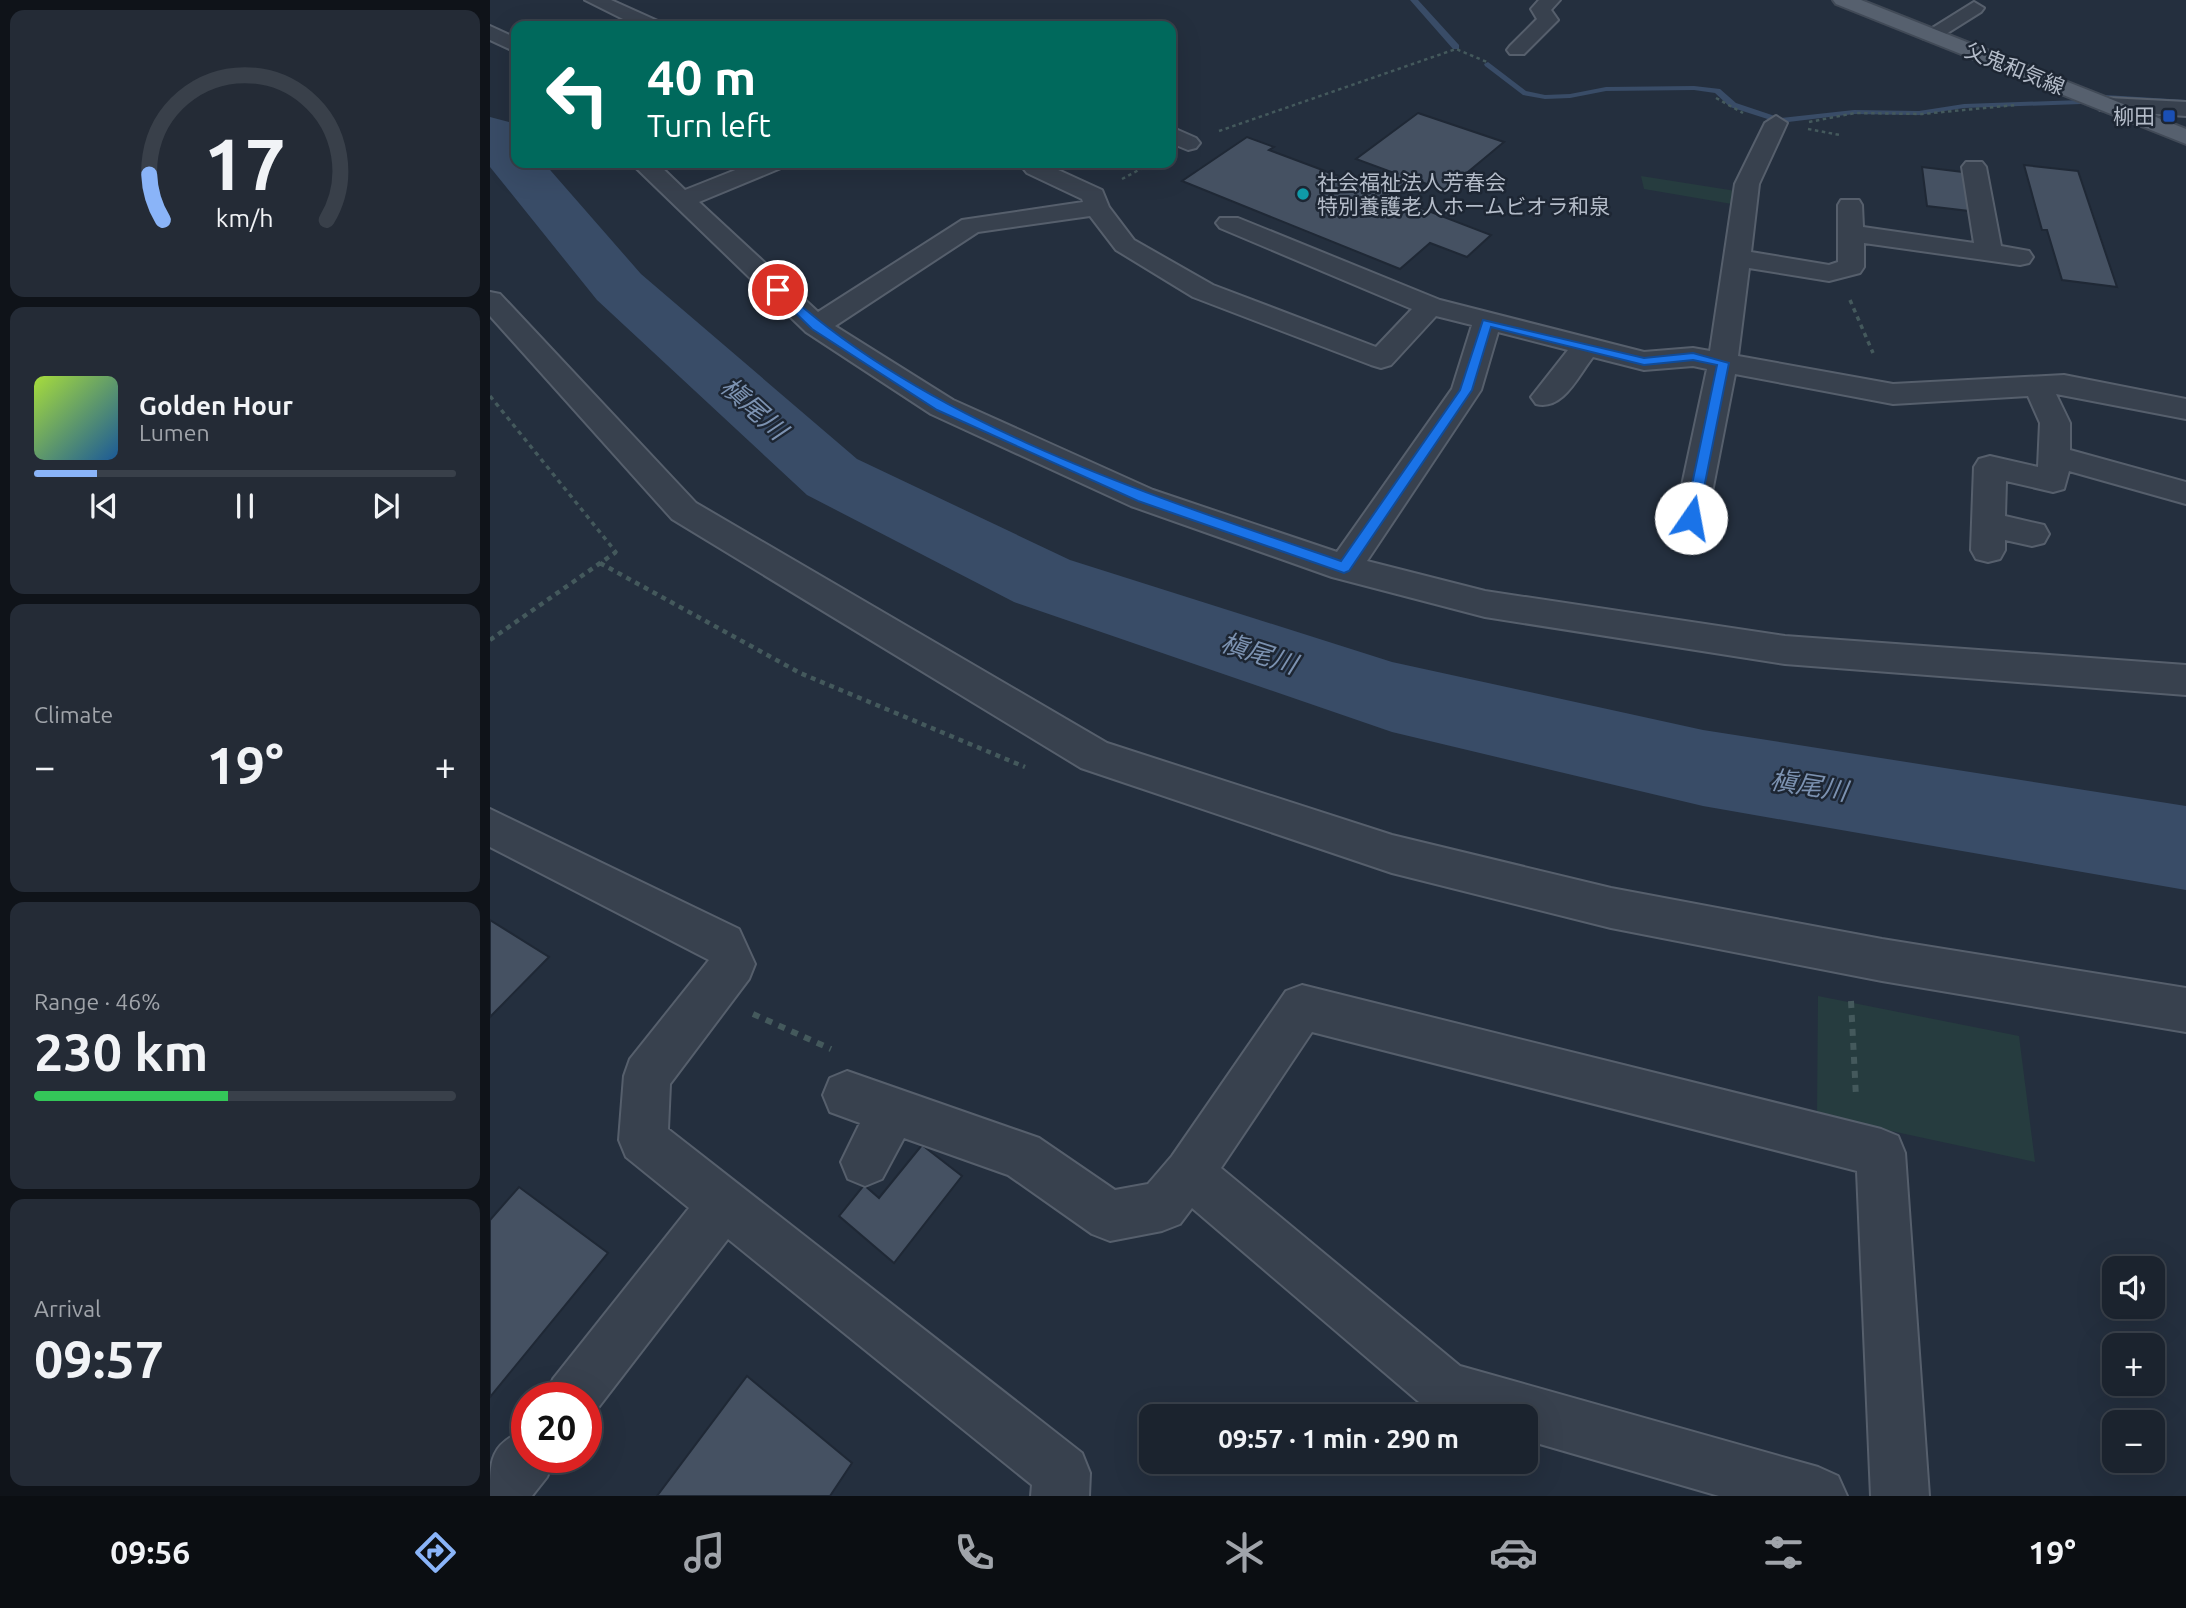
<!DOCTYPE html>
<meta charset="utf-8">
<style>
:root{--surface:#1b232e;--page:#242b36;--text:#f1f3f6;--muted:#a0a4aa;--line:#39404a;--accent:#8ab4f8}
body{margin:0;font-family:Ubuntu,"Noto Sans JP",sans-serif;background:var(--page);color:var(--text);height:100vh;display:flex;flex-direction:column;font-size:26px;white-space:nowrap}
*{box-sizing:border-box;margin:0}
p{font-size:23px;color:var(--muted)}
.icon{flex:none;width:38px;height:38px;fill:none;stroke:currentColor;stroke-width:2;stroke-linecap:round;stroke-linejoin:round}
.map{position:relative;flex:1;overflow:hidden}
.details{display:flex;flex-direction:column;gap:10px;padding:10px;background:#0f1319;width:490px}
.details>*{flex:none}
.top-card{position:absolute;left:21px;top:21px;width:665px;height:147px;border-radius:14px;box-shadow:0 7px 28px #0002,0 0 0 2px var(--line);background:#00695c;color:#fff;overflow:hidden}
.tools{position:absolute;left:1612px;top:1256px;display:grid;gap:14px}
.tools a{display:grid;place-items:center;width:63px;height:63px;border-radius:14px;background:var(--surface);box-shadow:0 7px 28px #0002,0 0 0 2px var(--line);font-size:35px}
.speed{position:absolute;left:21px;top:1382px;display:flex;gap:14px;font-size:35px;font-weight:700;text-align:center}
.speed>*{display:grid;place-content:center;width:91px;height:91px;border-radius:50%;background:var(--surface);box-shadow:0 7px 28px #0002,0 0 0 2px var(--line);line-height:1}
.speed .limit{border:10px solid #d22;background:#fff;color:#111}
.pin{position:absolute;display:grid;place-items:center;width:60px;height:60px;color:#fff;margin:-30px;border:4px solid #fff;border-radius:50%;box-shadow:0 2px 7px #0007}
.me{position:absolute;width:77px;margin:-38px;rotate:12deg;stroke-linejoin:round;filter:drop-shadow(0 0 5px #0008)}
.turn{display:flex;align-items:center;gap:24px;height:147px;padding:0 21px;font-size:32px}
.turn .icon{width:91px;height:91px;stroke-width:2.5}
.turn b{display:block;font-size:49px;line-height:60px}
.big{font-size:52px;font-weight:600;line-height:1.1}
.details .tile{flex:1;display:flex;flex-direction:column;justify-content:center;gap:10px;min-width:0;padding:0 24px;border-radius:14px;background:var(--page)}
.details .dial{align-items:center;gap:0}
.dial svg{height:182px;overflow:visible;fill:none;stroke:var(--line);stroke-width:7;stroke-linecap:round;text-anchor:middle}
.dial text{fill:var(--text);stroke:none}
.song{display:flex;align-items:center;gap:21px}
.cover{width:84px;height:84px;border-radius:10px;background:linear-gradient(135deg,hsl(80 70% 55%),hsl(210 70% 35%))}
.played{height:7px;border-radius:4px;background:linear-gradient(90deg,var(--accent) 15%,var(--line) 15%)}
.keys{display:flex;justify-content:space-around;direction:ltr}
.heat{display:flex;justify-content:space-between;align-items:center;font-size:38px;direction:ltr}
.charge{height:10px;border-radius:5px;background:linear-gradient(90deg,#34c759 46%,var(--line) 0)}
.trip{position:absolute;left:649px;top:1404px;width:399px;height:70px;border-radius:14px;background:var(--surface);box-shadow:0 7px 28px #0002,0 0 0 2px var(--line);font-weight:600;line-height:70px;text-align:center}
.dock{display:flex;height:112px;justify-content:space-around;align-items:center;background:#0b0e12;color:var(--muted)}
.dock .icon{width:49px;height:49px}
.dock .current{color:var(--accent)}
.dock b{font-size:32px;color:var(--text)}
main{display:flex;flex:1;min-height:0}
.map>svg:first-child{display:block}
.green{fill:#263c3f}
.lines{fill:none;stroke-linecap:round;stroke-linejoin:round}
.stream{fill:#394c67;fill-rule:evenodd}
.river{fill:#394c67;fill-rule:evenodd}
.building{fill:#455162;stroke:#1f2835;stroke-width:2}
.minor-casing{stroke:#565f6c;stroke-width:4}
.major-casing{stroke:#414a57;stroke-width:4}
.path-far3{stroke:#44595c;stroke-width:2.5;stroke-dasharray:3.5 3.5;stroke-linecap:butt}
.path-far2{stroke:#44595c;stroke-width:3.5;stroke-dasharray:4.5 4.5;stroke-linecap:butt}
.path-far1{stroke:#44595c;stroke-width:4.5;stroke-dasharray:5 5;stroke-linecap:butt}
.path{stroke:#44595c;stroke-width:6;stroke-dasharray:7 7;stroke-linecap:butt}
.minor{fill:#38414e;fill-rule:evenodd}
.major{fill:#56606e;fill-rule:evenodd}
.route{fill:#1a73e8;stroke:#114b97;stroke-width:2}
.transit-dot{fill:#1a4fb4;stroke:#1d2633;stroke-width:2.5}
.culture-dot{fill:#0f9aa8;stroke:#1d2633;stroke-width:2.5}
.labels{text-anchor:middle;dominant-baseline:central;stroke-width:5;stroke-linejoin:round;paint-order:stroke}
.far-street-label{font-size:21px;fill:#b4bcc9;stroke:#1d2633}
.far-poi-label{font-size:21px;fill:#b4bcc9;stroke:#1d2633;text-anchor:end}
.water-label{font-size:26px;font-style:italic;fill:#7c92b1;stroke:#1d2633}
</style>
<main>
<section class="details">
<div class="tile dial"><svg viewBox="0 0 100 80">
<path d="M14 69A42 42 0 1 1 86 69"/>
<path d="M14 69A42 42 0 0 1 8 49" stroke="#8ab4f8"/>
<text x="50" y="56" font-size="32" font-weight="700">17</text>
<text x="50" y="72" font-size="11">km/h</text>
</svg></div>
<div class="tile">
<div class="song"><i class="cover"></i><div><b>Golden Hour</b><p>Lumen</p></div></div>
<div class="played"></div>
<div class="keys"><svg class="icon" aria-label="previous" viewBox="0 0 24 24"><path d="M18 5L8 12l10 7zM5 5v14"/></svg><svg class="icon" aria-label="pause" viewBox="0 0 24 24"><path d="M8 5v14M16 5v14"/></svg><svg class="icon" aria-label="next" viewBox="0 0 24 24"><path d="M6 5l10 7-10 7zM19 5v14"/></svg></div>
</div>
<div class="tile"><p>Climate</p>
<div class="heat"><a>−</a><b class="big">19°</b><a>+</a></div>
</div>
<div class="tile"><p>Range · 46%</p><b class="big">230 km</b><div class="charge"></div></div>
<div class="tile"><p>Arrival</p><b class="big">09:57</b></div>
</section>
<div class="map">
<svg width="1696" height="1496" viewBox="0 0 1696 1496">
<rect width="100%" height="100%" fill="#242f3e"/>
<path class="green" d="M1151,176L1246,191L1242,204L1154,189Z
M1328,996L1529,1036L1545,1162L1327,1115Z"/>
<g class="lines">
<path class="stream" d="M920,0H928L969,45V49H963Z
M998,62L1036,91L1055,95L1080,94L1116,87L1204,86L1230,89L1246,103L1291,118L1364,110L1429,111L1474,104L1591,100L1595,102L1591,104L1474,108L1429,115L1364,114L1290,123L1240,107L1225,93L1204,90L1116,91L1080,98L1055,99L1033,95L995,66L994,64Z
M1615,95L1696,100V104L1618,99H1615Z"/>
<path class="river" d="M0,117L19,122L26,131V163H54L151,274L367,459L580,560L902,662L1213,730L1696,806V890L1213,806L902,732L524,602L317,495L107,300L0,167Z"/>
</g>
<path class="building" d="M928,113L1014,142L955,191L921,178L899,196L1001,235L977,257L940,243L910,269L692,181L757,137L784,147L779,150L886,190L907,174L866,159Z
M1534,165L1588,171L1627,287L1572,280L1557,230H1552Z
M1432,167L1481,173L1488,212L1437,206Z
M0,920L59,957L0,1017Z
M432,1145L472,1176L404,1263L349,1216L374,1185L389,1198Z
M29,1187L118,1253L0,1397V1220Z
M257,1376L362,1463L340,1496H167Z"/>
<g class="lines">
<g class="minor-casing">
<path id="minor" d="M95,0H121L170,22L173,26H147Z
M1049,0H1070L1061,10L1068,20L1034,54H1020L1017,50L1020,46L1047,19L1041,9Z
M1484,2L1494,8L1491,12L1448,39H1434L1431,35Z
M0,26L26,38V52L0,40Z
M1618,98L1696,102V116L1610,110L1607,105L1610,100Z
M1286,116L1297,123L1269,184L1261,252L1339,265L1348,262V205L1351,200H1369L1372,205L1373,227L1484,243L1472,167L1476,162H1492L1496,167L1511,246L1539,251L1543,257L1539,263L1530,265L1374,243V267L1370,273L1339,281L1259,268L1248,356L1403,384L1574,375L1696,399V419L1566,394L1580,423V450L1696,482V504L1579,471L1574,489L1563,492L1516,481L1515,516L1554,525L1559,534L1554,543L1542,546L1515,540V550L1510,559L1498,562L1486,559L1481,550L1484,467L1489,459L1500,456L1548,467L1550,423L1538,396L1403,404L1245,374L1217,518L1213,526L1201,530L1189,526L1185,518L1217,369L1203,366L1154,370L1103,357C1088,376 1073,411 1046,404L1041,397L1078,350L1008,332L991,390L877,561L995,591L1295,636L1696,665V695L1295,664L995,617L842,577L641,506L441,414L316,332L141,163H167L195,190L263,163H295L291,168L209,202L328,312L472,220L593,202L592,199L537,173L529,163H553L612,190L619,207L644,240L723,285L886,347L922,309L730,228L726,223L730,218H748L950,300L1154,352L1203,348L1220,351L1245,184L1275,123ZM600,216L626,250L703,297L881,365L891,368L901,365L946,316L982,325L962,389L847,552L663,490L463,400L345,326L488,232Z
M681,127L706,138L710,143L706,148L698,150L681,143Z
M0,292L10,294L206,503L617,743L902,835L1121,888L1392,939L1696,988V1032L1392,981L1121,928L902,873L591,768L182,519L0,316Z
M0,809L249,929L265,964L259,979L180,1084L178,1129L592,1453L600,1473L599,1496H541L542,1485L238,1239L101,1417L96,1420V1398H55L63,1379L199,1208L136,1157L129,1140L134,1076L140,1059L219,960L0,847Z
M812,985L1391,1129L1408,1136L1415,1153L1439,1496H1381L1367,1171L822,1032L731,1168L970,1366L1328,1467L1348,1476L1357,1496H1229L1036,1440V1416H954L936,1408L702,1208L690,1224L672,1231L620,1241L602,1234L518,1175L414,1138L392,1179L375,1186L358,1179L351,1162L370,1123L340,1112L333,1095L340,1078L357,1071L549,1138L625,1190L658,1184L682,1156L796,991Z
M37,1429V1458H65L57,1477L42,1496H0C0,1459 0,1444 37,1429Z"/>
</g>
<g class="major-casing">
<path id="major" d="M1343,0H1371L1696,129V144L1346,4Z"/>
</g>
<path class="path-far3" d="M1226,98L1253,113
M1319,122L1365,113L1432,114L1526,105
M1318,129L1350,135
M729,131L966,49L997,62
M632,179L662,163"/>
<path class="path-far2" d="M1360,300L1383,353
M0,396L126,552L123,554"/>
<path class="path-far1" d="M110,563L310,673L535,767
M0,640L126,552"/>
<path class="path" d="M1361,1001L1366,1097
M263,1014L341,1049"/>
<use href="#minor" class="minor"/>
<use href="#major" class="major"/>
</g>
<path class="route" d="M284,288H291C439,425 663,496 851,561L970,390L993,320L1154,358L1203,353L1239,363L1208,518L1201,523L1195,518L1227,365L1203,360L1154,365L1001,327L982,390L859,571L854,573L648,501L447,410L322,329L284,292Z"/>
<rect class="transit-dot" x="1672" y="109" width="14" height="14" rx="3.5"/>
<circle class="culture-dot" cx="813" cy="194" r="7"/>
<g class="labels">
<g class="far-street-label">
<text transform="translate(1525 68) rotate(22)">父鬼和気線</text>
</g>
<g class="far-poi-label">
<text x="1665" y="116">柳田</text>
<text x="827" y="182" text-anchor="start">社会福祉法人芳春会<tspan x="827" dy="24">特別養護老人ホームビオラ和泉</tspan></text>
</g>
<g class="water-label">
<text transform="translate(264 408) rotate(42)">槇尾川</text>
<text transform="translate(769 653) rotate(18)">槇尾川</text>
<text transform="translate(1319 785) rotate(9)">槇尾川</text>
</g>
</g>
</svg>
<div class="tools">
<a><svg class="icon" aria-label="sound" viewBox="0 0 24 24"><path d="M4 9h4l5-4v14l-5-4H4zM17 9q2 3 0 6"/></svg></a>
<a>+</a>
<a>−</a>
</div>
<div class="speed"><div class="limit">20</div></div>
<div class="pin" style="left:288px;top:290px;background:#d93025"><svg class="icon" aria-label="arrive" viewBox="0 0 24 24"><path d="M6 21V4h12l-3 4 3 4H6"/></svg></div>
<svg class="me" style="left:1201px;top:518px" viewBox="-20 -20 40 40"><circle r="19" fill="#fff"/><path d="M0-13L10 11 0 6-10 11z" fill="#1a73e8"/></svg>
<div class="trip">09:57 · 1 min · 290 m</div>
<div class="top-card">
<div class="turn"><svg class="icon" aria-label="left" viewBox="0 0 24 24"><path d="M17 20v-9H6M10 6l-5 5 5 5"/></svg><div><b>40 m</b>Turn left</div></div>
</div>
</div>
</main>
<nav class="dock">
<b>09:56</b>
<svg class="icon current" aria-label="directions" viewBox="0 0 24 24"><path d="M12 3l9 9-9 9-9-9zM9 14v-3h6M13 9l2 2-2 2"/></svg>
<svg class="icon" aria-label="music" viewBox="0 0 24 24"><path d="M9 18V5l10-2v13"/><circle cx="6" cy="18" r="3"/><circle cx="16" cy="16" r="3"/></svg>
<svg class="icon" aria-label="phone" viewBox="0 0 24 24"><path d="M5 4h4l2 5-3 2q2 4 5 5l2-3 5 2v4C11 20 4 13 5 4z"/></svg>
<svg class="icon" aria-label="climate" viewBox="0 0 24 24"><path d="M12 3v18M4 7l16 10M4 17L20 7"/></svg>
<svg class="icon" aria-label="car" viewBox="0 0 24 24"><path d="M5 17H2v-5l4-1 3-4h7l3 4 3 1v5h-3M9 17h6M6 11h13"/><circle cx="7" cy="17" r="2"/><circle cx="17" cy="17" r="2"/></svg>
<svg class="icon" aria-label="filters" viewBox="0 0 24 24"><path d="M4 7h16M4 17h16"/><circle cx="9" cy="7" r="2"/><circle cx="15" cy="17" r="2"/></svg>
<b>19°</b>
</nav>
